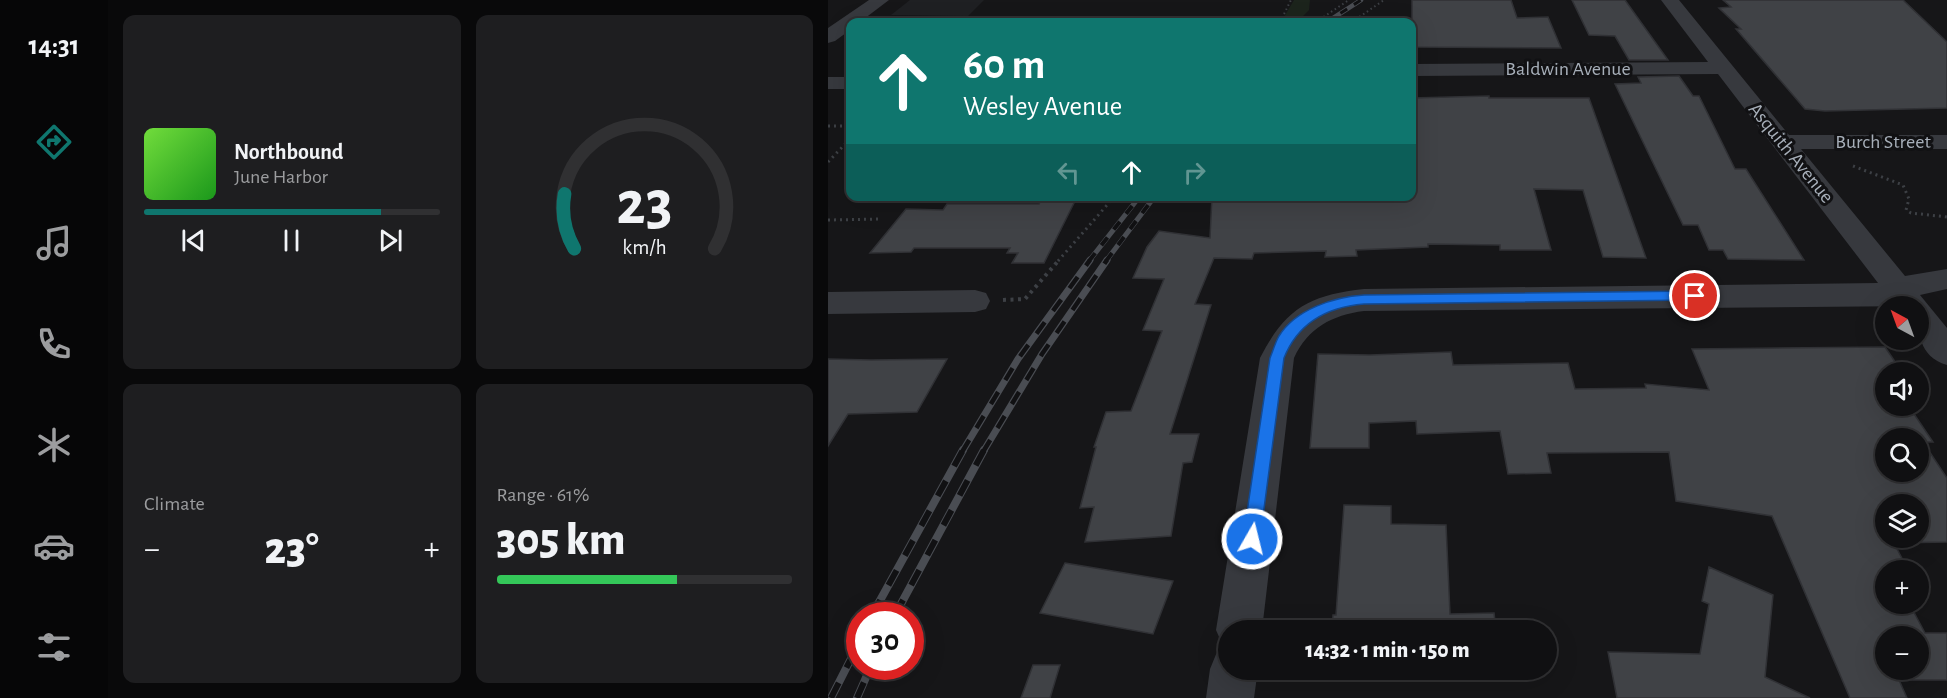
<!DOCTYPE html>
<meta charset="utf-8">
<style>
:root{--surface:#101012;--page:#1e1e20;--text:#f1f3f6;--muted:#9c9d9f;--line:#303032;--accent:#0f766e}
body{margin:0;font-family:"Alegreya Sans",sans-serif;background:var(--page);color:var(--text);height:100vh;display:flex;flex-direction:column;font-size:22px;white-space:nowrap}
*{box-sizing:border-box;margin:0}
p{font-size:20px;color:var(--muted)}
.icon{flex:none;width:33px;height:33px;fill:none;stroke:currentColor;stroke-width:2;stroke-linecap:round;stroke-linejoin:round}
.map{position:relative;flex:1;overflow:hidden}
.details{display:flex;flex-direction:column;gap:15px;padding:15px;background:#09090a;width:720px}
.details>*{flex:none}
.top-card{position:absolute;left:18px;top:18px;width:570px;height:183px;border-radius:12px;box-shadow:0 6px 24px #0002,0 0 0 2px var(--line);background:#0f766e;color:#fff;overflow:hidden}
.needle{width:39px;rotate:319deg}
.controls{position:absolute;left:1047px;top:296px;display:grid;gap:12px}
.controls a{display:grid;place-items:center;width:54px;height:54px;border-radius:50%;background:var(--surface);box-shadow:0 6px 24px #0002,0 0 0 2px var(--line);font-size:30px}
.speed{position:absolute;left:18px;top:602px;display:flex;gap:12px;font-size:30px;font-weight:700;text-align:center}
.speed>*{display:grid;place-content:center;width:78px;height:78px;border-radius:50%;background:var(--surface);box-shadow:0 6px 24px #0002,0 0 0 2px var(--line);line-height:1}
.speed .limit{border:9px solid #d22;background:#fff;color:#111}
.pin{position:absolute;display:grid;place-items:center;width:51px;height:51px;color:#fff;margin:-26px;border:3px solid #fff;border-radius:50%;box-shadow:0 2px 6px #0007}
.me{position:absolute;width:66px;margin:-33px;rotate:8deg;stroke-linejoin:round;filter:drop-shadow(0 0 4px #0008)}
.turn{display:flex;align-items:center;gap:21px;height:126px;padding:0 18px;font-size:27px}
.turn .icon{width:78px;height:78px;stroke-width:2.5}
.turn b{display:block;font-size:42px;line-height:51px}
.lanes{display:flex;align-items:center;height:57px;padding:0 18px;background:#0003;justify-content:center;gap:30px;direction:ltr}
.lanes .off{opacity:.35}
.big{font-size:45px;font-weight:800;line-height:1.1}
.details .card{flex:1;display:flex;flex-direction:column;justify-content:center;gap:9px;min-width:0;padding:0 21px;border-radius:12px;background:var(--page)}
.details .dial{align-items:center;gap:0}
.dial svg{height:156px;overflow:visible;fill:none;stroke:var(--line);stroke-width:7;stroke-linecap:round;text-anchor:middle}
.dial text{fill:var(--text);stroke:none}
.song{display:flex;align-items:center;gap:18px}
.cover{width:72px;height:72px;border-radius:9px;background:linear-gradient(135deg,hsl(100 70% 55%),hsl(120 70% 35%))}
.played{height:6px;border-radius:3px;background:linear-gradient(90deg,var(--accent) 80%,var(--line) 80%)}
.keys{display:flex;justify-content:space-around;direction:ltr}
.heat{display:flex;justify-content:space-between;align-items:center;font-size:33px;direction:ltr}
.charge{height:9px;border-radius:4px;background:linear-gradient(90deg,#34c759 61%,var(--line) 0)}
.details .tiles{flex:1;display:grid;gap:15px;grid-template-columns:repeat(2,1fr)}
.trip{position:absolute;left:390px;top:620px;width:339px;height:60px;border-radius:30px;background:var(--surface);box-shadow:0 6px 24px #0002,0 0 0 2px var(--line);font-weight:800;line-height:60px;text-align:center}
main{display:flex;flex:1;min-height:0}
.dock{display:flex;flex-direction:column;width:108px;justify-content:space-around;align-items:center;background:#060607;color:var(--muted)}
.dock .icon{width:42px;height:42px}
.dock .on{color:var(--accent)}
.dock b{font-size:27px;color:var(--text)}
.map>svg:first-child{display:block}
.built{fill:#1f2023}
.green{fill:#1c241c}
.building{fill:#404246;stroke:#303135;stroke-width:1.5;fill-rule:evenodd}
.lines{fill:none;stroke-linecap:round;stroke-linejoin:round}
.path-far2{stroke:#3d4045;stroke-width:2;stroke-dasharray:1.5 3;stroke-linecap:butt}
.path-far1{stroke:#3d4045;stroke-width:3;stroke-dasharray:2 4;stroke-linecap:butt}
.path{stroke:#3d4045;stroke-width:4;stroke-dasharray:3 4.5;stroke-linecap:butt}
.minor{fill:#37393e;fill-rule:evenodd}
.rail-far3-casing{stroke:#4a4d53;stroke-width:4.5}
.rail-far2-casing{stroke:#4a4d53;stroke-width:5}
.rail-far1-casing{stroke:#4a4d53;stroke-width:7}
.rail-casing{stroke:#4a4d53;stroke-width:8}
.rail-far3{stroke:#111113;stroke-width:3;stroke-dasharray:8;stroke-linecap:butt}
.rail-far2{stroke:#111113;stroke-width:4;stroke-dasharray:10;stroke-linecap:butt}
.rail-far1{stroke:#111113;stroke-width:4.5;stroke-dasharray:14;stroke-linecap:butt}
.rail{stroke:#111113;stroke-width:6;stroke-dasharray:17;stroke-linecap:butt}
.route{fill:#1a73e8;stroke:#114b97;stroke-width:1.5}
.labels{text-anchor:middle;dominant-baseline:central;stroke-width:6;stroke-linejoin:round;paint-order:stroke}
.far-street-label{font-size:20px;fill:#a7afb9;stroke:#111113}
</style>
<main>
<nav class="dock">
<b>14:31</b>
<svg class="icon on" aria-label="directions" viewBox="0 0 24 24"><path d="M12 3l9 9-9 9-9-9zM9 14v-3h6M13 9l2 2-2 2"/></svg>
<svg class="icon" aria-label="music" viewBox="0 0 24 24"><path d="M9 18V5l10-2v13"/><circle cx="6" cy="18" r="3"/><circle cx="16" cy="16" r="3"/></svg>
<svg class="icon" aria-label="phone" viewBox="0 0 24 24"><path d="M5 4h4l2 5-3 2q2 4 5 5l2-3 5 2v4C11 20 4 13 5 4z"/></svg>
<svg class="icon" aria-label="climate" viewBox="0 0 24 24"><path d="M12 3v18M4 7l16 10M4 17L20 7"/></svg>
<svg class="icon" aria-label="car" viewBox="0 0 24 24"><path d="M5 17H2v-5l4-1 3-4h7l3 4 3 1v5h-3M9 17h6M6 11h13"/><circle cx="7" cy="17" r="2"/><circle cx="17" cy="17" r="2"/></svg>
<svg class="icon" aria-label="filters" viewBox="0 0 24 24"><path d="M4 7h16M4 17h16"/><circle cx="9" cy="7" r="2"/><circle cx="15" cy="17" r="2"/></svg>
</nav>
<section class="details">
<div class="tiles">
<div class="card">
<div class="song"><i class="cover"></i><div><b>Northbound</b><p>June Harbor</p></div></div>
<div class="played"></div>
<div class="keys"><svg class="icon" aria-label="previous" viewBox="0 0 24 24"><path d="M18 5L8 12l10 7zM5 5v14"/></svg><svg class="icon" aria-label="pause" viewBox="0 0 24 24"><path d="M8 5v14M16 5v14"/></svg><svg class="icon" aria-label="next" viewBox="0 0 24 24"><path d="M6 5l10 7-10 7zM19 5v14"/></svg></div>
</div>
<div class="card dial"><svg viewBox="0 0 100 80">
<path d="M14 69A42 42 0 1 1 86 69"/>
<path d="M14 69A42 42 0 0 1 9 41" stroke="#0f766e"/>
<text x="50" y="56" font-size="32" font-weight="700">23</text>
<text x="50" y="72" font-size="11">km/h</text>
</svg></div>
<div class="card"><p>Climate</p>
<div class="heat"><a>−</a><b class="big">23°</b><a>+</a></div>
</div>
<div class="card"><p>Range · 61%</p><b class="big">305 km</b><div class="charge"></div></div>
</div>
</section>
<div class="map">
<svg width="1119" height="698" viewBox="0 0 1119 698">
<rect width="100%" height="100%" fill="#161618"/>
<path class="built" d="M82,0H156L140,16L63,15Z"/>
<path class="green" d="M466,0H482L481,10L469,22H453Z"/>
<path class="building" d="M584,0H683L689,18L720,17L733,48L584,47Z
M744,0H797L840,60H801L787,36L761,35Z
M895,0H1075L1119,42V108L997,111L977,109L908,29H913L891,8L903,7Z
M851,76L865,96H871L907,169H918L976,260L900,259L895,250H881L870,225H855L787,84L813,83L810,77Z
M661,96V98H761L818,258L775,257L755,190L706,189L723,250H672V245L600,244V247L528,250L529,256L497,257L498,251L426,253L424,259L386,258L367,304L383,305L342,434H371L364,462L355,463L343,536L257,542L266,507L252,508L268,447H266L278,412L303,411L334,331L315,330L336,279L305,278L319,247L331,231L382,238L384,196H584V98Z
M213,200L247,201L216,263H184L190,253H179L182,248H86L83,252L42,253L78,209L115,210L119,204H211Z
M1057,347L1074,372H1058V405H1080L1105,442H1095L1119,478V542L1066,543L1080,570H1058V603H1081L1097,633H1119V680H1071L1079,698H1022L944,516L848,501L841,452L719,453L723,473L680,474L672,431L589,434L588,421L541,423V448H482L490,354L542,355L623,352L625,365L740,363L747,389L818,388L817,384L881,390L864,349ZM1058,438H1090V471H1058ZM1058,504H1090V537H1058ZM1058,636H1090V669H1058Z
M0,359L43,360L119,359L89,412L20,414L0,446Z
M516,505L563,506V524L618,525L622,614L666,613L668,630H504L505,615H508Z
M237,563L345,581L325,634L212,613Z
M881,567L945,595L937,677L982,698H789L780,652L872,654L881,604L874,601Z
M205,665H232L222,698H193Z
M502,669H672L673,674L502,676Z"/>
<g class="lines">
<path class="path-far2" d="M452,22L463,0
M488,22L521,0
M524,22L556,0"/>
<path class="path-far1" d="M0,126H22
M0,162L22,139
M1025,166L1075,185L1081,199L1078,210L1083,213L1119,217
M0,220L54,219
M230,261L287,196"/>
<path class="path" d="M175,300L197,299L231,260"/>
<path class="minor" d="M41,0H61L32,22H22V30L7,41L0,43V28Z
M833,0H851L961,135H1119V149H973L1077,276L1119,269V289L1092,295L1119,328V365C1090,356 1090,332 1090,306L536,311C504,315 480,328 466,358L434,630H400V669H430L426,698H378L382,669L389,652L399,648L395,646L388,630L432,358C457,309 481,295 536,289L1050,283L890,74L584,76V64L880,62Z
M0,77H22V89H0Z
M147,290L158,293L162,301L158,309L147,312L0,314V292Z"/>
<g class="rail-far3-casing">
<path id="rail-far3" d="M499,22L533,0"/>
</g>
<g class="rail-far2-casing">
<path id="rail-far2" d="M261,261L312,196
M278,261L327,196"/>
</g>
<g class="rail-far1-casing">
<path id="rail-far1" d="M134,452L190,359L262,260
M155,452L214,354L279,260"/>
</g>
<g class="rail-casing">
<path id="rail" d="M44,615L135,450
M67,615L156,450
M3,698L32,641
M29,698L43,666"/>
</g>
<use href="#rail-far3" class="rail-far3"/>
<use href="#rail-far2" class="rail-far2"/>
<use href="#rail-far1" class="rail-far1"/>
<use href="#rail" class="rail"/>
</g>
<path class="route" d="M867,291L874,296L867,300L536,304C499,307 470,323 456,358L432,539L430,545L424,548L418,545L415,539L442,358C445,351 447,343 451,336C468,309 506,297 536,295Z"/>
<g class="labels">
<g class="far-street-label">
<text x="740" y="69">Baldwin Avenue</text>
<text x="1055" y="142">Burch Street</text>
<text transform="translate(963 153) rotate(51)">Asquith Avenue</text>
</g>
</g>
</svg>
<div class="controls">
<a><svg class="needle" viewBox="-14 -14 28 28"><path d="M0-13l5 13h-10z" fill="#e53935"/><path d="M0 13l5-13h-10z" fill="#9c9d9f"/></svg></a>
<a><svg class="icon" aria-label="sound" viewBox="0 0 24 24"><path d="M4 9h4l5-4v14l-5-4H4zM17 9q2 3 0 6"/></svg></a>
<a><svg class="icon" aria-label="search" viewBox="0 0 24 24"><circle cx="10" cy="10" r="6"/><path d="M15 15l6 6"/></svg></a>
<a><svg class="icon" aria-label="layers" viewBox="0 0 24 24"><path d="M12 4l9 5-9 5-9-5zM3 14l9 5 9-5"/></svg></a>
<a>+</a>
<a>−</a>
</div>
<div class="speed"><div class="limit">30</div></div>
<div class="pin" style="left:867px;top:296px;background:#d93025"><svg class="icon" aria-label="arrive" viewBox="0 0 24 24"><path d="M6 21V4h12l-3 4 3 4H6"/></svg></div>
<svg class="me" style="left:424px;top:539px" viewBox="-20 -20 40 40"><circle r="17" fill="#1a73e8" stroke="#fff" stroke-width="3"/><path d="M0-11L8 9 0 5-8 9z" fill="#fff"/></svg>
<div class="trip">14:32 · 1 min · 150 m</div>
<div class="top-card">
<div class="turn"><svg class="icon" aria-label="ahead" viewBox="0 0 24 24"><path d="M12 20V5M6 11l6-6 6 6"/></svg><div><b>60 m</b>Wesley Avenue</div></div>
<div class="lanes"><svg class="icon off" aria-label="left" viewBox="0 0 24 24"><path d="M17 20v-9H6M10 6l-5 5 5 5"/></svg><svg class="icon" aria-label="ahead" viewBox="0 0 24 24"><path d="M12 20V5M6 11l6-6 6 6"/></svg><svg class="icon off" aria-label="right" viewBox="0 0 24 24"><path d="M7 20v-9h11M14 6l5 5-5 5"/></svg></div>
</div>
</div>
</main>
